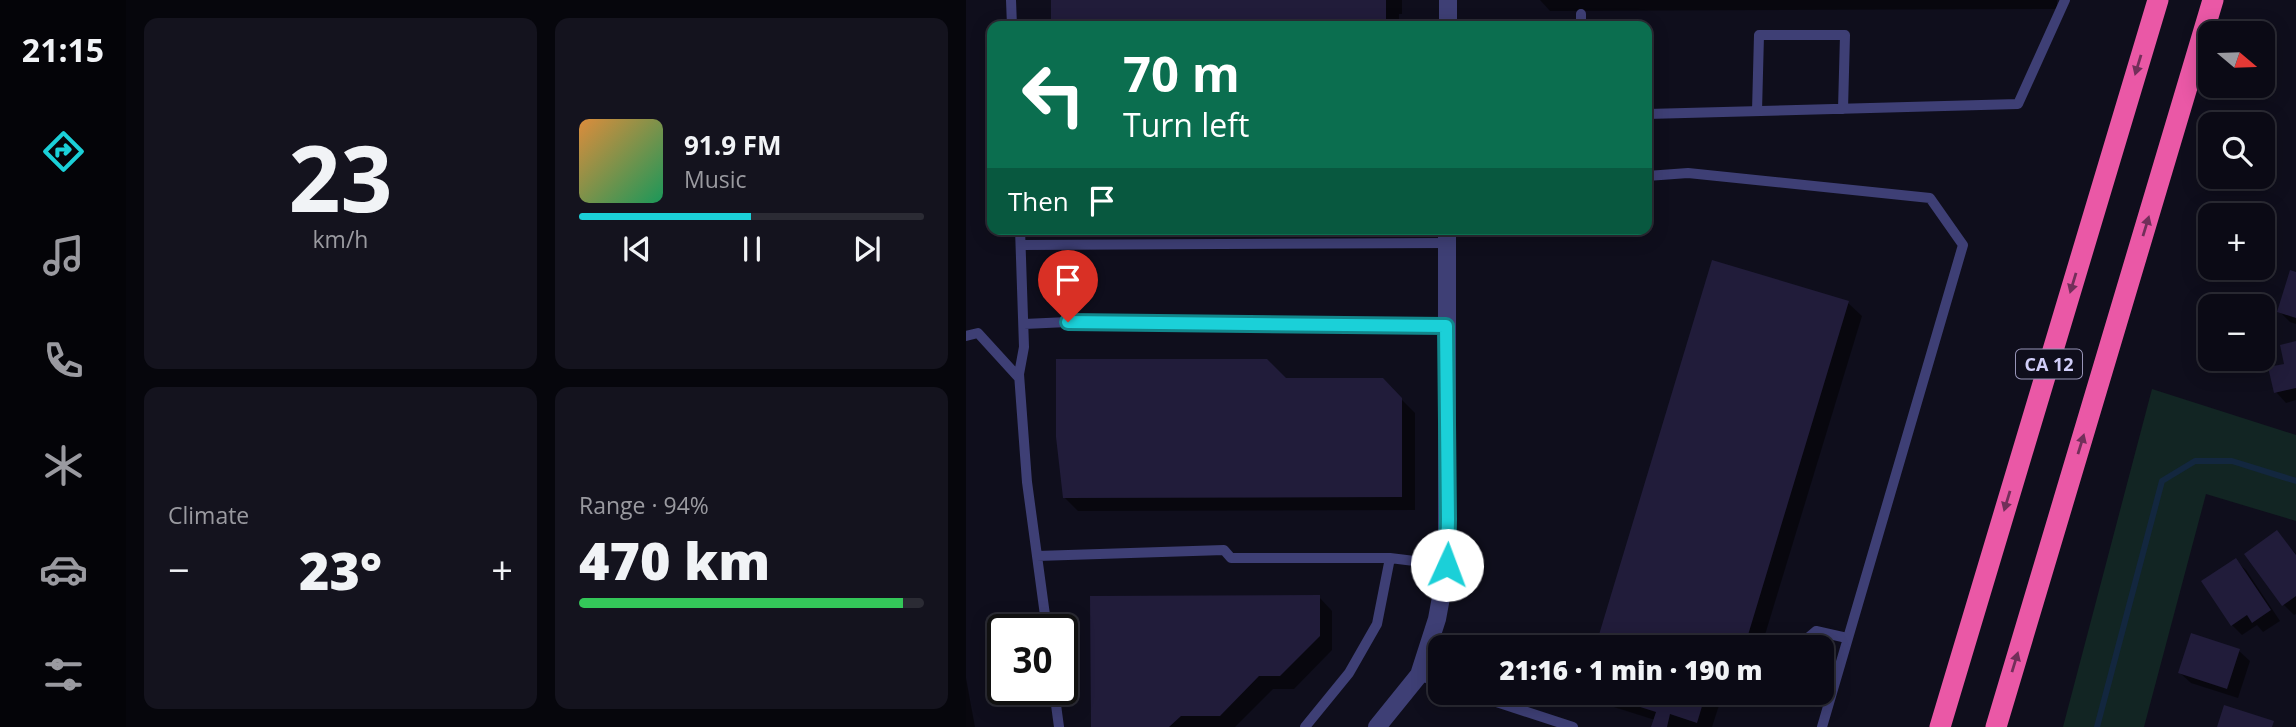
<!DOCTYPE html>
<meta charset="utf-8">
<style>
:root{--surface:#0b0a15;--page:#14131e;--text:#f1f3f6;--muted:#9a9aa0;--line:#2b2b34;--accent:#1bd0d8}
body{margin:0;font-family:"Open Sans",sans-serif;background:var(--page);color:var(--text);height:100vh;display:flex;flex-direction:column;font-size:26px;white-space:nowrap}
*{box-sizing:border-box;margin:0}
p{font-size:23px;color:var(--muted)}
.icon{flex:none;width:38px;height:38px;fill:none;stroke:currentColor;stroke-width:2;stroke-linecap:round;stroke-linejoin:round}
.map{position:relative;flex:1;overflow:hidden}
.side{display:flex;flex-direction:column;gap:18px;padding:18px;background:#06060c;width:840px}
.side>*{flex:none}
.guide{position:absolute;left:21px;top:21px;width:665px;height:214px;border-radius:14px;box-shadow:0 4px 18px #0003,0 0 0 2px var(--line);background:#0b6e4f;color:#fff;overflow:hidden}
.needle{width:46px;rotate:109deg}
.fabs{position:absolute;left:1232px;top:21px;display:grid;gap:14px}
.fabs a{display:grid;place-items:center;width:77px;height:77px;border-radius:14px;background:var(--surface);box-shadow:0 4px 18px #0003,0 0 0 2px var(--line);font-size:35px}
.speed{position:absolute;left:21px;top:614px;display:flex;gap:14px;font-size:35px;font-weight:700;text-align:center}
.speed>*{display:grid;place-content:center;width:91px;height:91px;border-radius:50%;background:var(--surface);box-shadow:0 4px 18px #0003,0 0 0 2px var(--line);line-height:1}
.speed .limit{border:4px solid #111;border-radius:10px;background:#fff;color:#111}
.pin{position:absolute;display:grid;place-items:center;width:60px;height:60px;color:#fff;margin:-72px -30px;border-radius:50% 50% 50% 0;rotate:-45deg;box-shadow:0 0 7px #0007}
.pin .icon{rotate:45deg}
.me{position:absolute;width:77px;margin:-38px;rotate:2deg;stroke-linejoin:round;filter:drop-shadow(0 0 5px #0008)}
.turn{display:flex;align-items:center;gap:24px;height:147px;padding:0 21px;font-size:32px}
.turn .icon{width:91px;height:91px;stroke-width:2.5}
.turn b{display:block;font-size:49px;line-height:60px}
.then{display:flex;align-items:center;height:66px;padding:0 21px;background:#0003;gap:14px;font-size:26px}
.big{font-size:52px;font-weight:800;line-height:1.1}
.side .widget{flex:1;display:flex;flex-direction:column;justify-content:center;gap:10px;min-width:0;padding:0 24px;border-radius:14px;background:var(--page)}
.side .dial{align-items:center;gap:0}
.dial b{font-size:91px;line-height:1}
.song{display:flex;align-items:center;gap:21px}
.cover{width:84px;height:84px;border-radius:10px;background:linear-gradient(135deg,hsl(30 70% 55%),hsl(150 70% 35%))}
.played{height:7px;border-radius:4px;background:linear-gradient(90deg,var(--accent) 50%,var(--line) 50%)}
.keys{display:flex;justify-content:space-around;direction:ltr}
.heat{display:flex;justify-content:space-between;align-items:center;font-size:38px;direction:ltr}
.charge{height:10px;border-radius:5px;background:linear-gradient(90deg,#34c759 94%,var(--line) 0)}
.side .tiles{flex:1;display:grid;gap:18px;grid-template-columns:repeat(2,1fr)}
.trip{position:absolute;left:462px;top:635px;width:406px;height:70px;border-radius:14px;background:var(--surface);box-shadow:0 4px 18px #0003,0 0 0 2px var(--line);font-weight:800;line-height:70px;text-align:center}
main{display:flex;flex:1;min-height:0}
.tabs{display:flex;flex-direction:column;width:126px;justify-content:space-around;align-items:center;background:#040408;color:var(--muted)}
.tabs .icon{width:49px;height:49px}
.tabs .on{color:var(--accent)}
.tabs b{font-size:32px;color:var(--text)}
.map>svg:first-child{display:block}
.green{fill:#122523}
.shadow{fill:#0007}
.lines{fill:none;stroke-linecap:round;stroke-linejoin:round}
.stream{stroke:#13273f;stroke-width:6}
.building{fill:#211c3a}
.service{stroke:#3e3f75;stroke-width:10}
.minor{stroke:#3e3f75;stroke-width:18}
.motorway{stroke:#ea58a6;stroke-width:21}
.oneway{fill:#722f5a}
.route-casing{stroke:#12878c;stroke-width:18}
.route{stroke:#1bd0d8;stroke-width:12}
.labels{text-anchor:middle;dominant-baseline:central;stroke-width:7;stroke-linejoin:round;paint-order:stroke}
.shield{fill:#0f0e1c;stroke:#9794b7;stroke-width:2}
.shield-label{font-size:18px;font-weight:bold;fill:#d1cef9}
</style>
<main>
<nav class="tabs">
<b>21:15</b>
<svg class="icon on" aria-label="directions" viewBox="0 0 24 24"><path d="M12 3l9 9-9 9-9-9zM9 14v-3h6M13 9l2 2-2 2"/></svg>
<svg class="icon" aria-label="music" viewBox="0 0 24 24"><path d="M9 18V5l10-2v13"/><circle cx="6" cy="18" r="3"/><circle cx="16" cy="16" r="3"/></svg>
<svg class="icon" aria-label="phone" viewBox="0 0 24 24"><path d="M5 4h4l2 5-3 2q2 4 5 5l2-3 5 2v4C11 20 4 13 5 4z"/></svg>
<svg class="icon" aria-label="climate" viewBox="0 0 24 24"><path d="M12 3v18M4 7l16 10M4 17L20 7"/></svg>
<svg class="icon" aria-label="car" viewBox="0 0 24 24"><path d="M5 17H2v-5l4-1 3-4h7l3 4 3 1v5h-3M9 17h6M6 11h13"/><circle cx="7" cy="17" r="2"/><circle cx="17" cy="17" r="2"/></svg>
<svg class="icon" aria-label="filters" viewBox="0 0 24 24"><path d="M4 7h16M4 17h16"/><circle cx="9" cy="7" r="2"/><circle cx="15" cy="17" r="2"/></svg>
</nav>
<section class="side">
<div class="tiles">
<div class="widget dial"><b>23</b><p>km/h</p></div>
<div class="widget">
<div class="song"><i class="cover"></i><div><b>91.9 FM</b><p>Music</p></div></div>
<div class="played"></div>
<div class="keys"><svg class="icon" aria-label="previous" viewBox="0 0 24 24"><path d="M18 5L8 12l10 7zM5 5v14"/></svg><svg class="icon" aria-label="pause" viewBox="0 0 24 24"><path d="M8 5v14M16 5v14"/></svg><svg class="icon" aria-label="next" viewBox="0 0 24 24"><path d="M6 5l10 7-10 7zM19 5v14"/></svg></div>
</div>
<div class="widget"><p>Climate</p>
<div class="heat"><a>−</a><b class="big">23°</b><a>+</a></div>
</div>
<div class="widget"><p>Range · 94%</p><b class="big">470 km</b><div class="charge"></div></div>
</div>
</section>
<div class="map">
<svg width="1330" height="727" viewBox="0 0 1330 727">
<rect width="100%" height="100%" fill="#0f0e1c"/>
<path class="green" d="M1186,389L1330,435V521L1240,494L1178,727H1097Z"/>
<path class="shadow" d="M87,0H436V14H433V26H87Z
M574,0H1091V9L584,11Z
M1330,274V324L1324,322L1313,311Z
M882,303L896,316L795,648H631Z
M1330,343V400L1320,403L1310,392Z
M320,380H416L449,413V510L112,511L98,497Z
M1311,532L1330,554V614L1328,615L1318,605L1280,555Z
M1269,560L1280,570L1314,621L1297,632L1291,625L1276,635L1266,625Z
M353,597L366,611V650L328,689H307L269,727H127Z
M1273,651L1284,661L1272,698L1225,683L1214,673Z
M0,678L9,727H0Z
M622,693H757L746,727H687L689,720L632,702Z"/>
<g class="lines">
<path class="stream" d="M1131,727L1196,481L1229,461H1266L1330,481"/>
</g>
<path class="building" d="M85,0H420V26H85Z
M746,260L883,301L779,645L756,638L753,648H629Z
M1324,270L1330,272V318L1311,312Z
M1330,341V388L1308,393L1302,367L1318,364L1314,345Z
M90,359H301L320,378H417L436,398V497L97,498L90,437Z
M1311,530L1330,555V596L1316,606L1278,554Z
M1270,558L1305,610L1286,623L1281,615L1265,626L1235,581Z
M354,595V636L314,676H293L254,716H215L203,727H125L124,596Z
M1225,633L1274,649L1261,689L1212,673Z
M630,693H740L731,723L704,714L701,727H685L690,712Z
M1258,705L1308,721L1306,727H1251Z"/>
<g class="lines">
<path class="service" d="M45,0L46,26
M615,14V26
M791,111L793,35H879L877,109
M681,114L1052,104L1099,0
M681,176L722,173L964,198L997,245L856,727
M54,229L58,347L53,374L61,482L81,630
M55,245L481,243
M58,324L102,322L480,326
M0,336L12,333L53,378
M71,556L258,550L265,558H424
M800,648L809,638L837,642L850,631L881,638
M453,675L474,683
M88,690L93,727
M503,693L607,727
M339,727L383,673L411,624L424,558L481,565"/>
<path class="minor" d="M482,26V0
M411,727L453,675L471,619L481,565V229"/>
<path class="motorway" d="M974,727L1192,0
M1030,727L1247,0"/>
</g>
<defs><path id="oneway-solid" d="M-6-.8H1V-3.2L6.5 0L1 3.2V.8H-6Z" transform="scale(1.75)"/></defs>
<g class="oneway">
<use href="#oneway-solid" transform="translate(1172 65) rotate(107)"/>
<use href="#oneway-solid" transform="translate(1180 226) rotate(-73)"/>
<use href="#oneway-solid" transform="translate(1107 283) rotate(107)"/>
<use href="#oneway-solid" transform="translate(1115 444) rotate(-73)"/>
<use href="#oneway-solid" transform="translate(1041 501) rotate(107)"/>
<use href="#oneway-solid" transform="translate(1049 662) rotate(-73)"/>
</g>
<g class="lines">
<g class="route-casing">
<path id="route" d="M102,322L480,326L482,519L481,565"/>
</g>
<use href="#route" class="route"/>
</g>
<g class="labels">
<rect class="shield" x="1050" y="349.5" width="66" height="29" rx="5"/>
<g class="shield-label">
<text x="1083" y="364">CA 12</text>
</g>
</g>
</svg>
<div class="fabs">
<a><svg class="needle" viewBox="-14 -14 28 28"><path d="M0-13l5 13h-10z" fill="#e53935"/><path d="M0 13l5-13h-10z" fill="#9a9aa0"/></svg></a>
<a><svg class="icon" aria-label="search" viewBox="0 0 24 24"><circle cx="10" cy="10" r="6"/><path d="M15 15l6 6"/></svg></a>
<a>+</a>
<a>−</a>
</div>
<div class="speed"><div class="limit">30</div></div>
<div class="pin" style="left:102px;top:322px;background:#d93025"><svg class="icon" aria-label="arrive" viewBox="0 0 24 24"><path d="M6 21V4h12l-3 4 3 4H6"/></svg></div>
<svg class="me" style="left:481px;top:565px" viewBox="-20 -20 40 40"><circle r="19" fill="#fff"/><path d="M0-13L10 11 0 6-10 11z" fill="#1bd0d8"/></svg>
<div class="trip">21:16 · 1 min · 190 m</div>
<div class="guide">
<div class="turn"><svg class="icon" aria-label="left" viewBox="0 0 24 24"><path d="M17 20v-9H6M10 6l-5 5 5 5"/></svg><div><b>70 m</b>Turn left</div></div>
<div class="then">Then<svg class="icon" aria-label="arrive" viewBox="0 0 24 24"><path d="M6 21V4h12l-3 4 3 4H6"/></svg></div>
</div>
</div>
</main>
